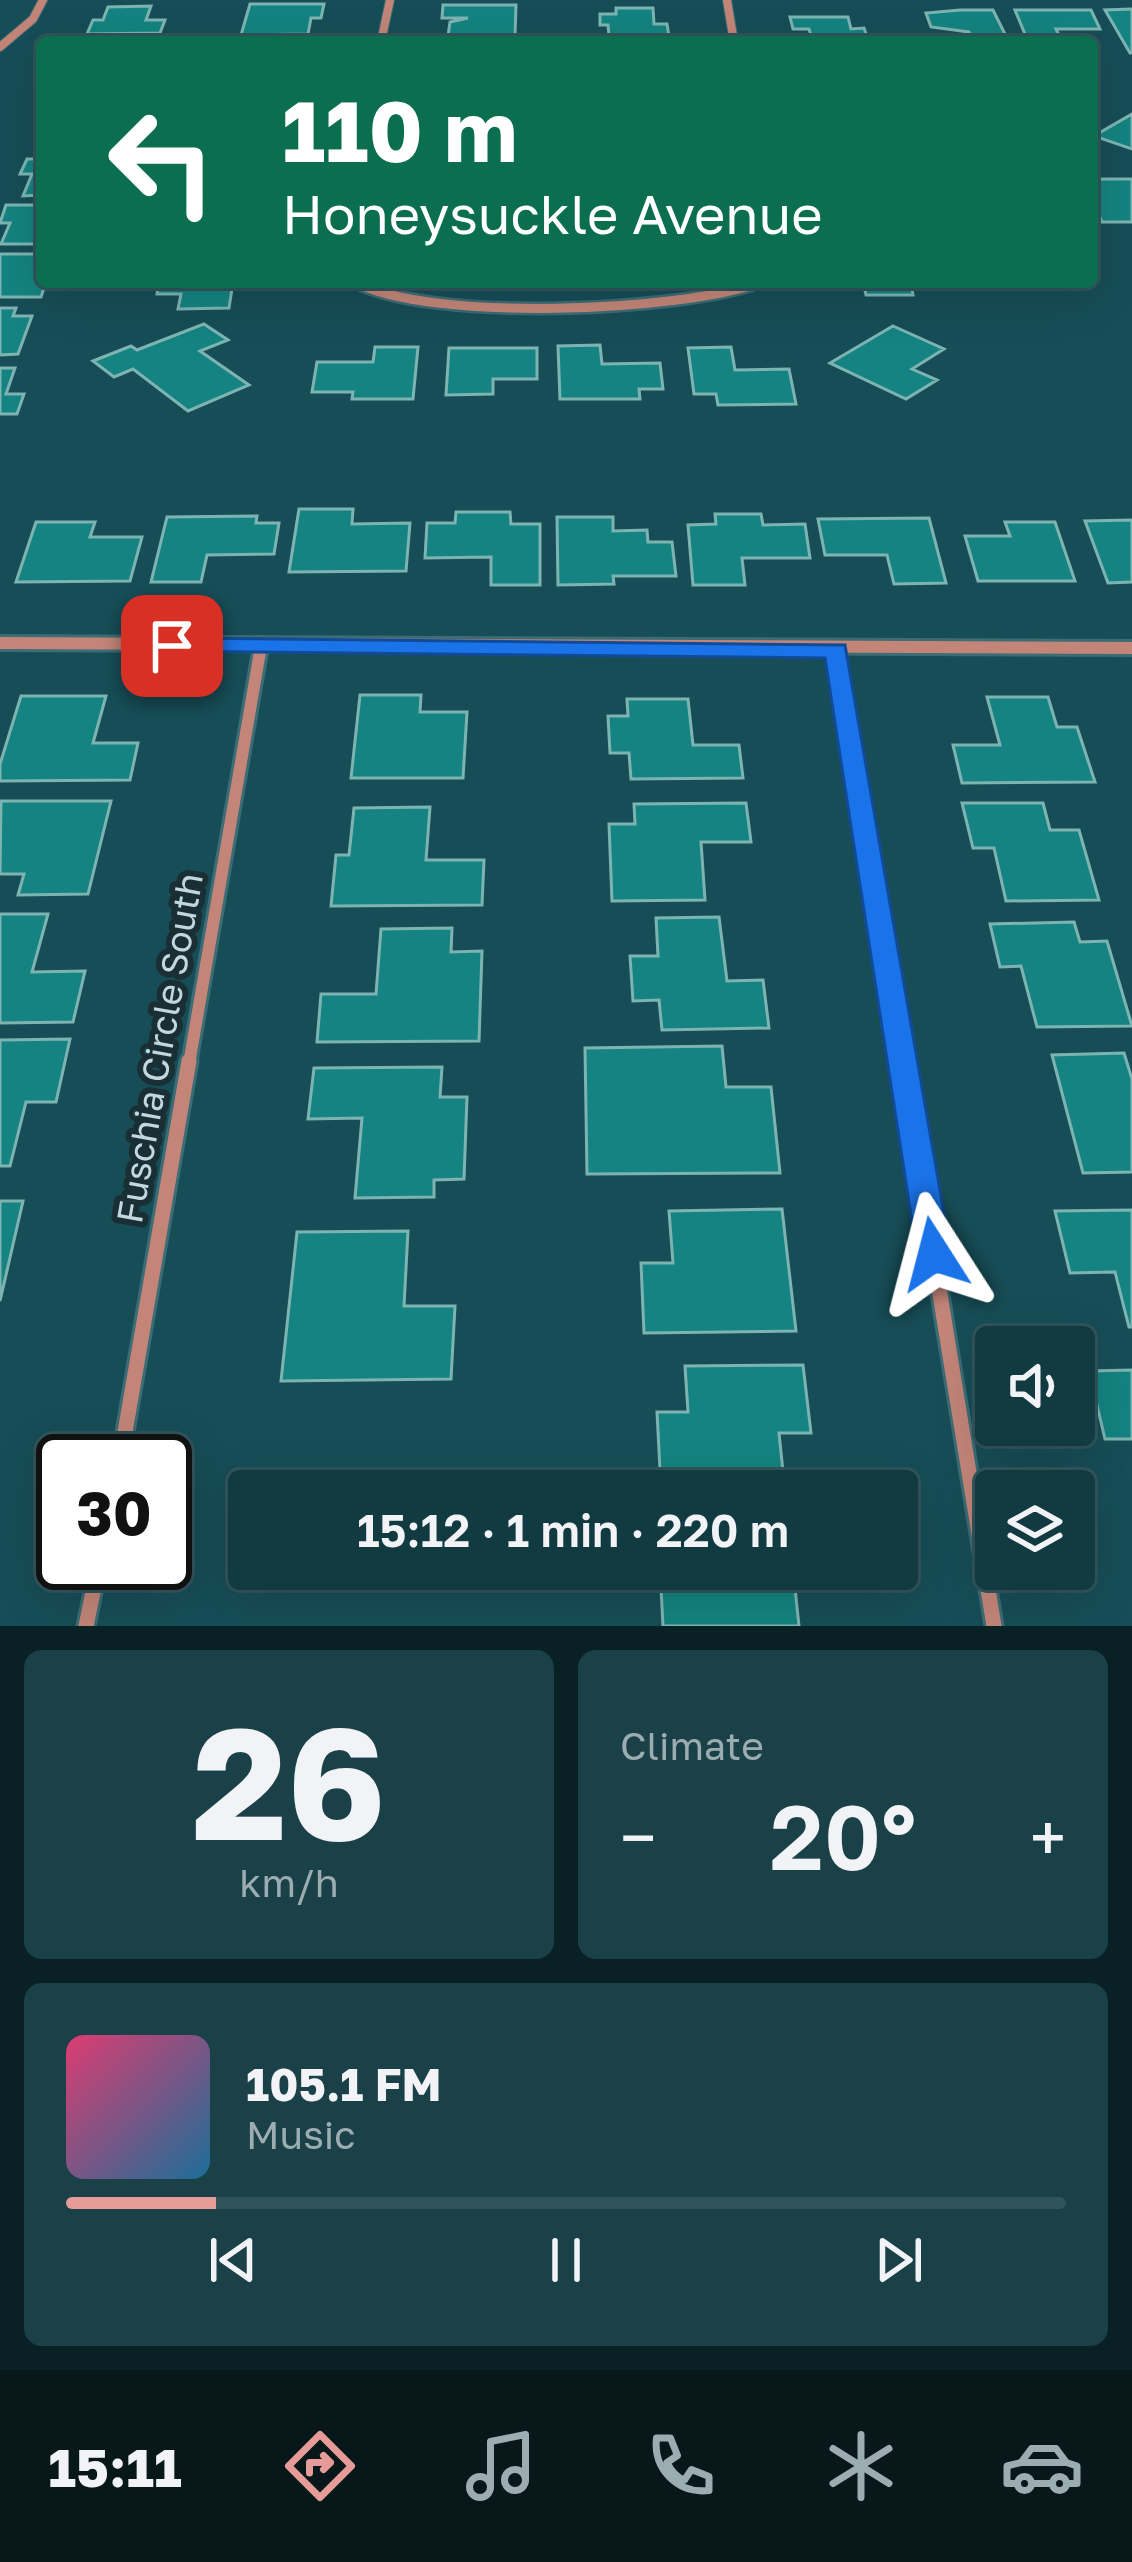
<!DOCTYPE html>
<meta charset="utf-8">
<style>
:root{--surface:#113a41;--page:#1a4148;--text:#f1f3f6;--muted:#9cadb1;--line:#30545a;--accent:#e69b98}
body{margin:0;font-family:"Golos Text",sans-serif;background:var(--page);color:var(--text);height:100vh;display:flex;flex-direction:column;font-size:45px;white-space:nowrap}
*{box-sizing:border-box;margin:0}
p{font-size:39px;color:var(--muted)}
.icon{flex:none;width:66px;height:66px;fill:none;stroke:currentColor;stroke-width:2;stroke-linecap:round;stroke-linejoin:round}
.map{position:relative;height:1626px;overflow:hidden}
.sheet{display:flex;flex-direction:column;gap:24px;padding:24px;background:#092024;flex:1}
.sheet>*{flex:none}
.guide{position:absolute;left:36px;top:36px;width:1062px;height:252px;border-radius:12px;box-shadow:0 12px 48px #0002,0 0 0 3px var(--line);background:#0b6e4f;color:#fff;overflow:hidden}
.controls{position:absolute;left:975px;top:1326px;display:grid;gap:24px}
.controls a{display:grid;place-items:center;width:120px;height:120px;border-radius:12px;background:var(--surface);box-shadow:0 12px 48px #0002,0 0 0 3px var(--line);font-size:60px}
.speed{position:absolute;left:36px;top:1434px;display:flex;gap:24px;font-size:60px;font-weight:700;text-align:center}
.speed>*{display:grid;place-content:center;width:156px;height:156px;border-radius:50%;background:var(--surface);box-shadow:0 12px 48px #0002,0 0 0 3px var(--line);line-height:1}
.speed .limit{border:6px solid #111;border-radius:18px;background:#fff;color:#111}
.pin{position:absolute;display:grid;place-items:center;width:102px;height:102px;color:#fff;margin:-51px;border-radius:24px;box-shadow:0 6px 18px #0006}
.me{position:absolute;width:132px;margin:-66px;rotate:351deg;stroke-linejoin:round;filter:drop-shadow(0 0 9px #0008)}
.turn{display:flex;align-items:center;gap:42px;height:252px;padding:0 48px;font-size:54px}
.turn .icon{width:156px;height:156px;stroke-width:2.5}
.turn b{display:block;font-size:84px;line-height:102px}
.big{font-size:90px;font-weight:600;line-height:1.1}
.sheet .widget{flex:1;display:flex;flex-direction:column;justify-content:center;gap:18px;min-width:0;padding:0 42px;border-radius:18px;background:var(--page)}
.sheet .dial{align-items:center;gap:0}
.dial b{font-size:156px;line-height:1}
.song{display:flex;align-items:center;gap:36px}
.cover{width:144px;height:144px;border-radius:18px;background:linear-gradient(135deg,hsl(340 70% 55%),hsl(200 70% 35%))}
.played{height:12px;border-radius:6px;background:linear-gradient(90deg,var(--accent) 15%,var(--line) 15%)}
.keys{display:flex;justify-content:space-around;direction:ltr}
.heat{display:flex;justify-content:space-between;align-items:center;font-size:66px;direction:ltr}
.sheet .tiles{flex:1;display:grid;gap:24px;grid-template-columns:1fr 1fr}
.widget:last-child{grid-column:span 2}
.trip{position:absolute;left:228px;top:1470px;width:690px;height:120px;border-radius:12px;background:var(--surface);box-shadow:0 12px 48px #0002,0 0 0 3px var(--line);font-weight:600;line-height:120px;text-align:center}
.tabs{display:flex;height:192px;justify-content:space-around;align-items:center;background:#07171a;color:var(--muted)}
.tabs .icon{width:84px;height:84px}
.tabs .active{color:var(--accent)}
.tabs b{font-size:54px;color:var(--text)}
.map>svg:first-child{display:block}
.building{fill:#148381;stroke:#7db4b2;stroke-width:3}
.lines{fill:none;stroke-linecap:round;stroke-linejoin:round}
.street-far3-casing{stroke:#3c6c75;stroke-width:10}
.street-far2-casing{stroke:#3c6c75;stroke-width:14}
.street-far1-casing{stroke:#3c6c75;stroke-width:18}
.street-casing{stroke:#3c6c75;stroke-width:21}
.street-far3{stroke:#c28578;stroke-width:8}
.street-far2{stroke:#c28578;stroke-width:9}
.street-far1{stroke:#c28578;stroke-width:12}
.street{stroke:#c28578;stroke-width:15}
.route{fill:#1a73e8;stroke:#114b97;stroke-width:3}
.labels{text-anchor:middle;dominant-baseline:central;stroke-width:12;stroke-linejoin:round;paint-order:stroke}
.street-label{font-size:36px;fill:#bfd9df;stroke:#192f33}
</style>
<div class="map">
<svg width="1132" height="1626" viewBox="0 0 1132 1626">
<rect width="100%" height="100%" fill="#174d57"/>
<path class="building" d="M250,4H324L321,18H311L308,34L241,35Z
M443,5H516L515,36H448L450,22L468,18H442Z
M151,6L146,20H165L160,33L87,34L93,20H103L108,7Z
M616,8H653L654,24H667L669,36H609L608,25H600V14H616Z
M1132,9V53H1130L1105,10Z
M960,10H993L1007,38H972L969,32L931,27L926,13Z
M1015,10H1091L1100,29H1056L1061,39H1027Z
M790,17H848L851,29L864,28L869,42H813L809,29H793Z
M1132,114V149L1094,136Z
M27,159H42V195L23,196L32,174H20Z
M1092,179H1132V222H1102L1092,201Z
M6,205H42V244H1L10,223H0Z
M0,254H38L35,262H42V282H46L41,297H0Z
M159,282H233L229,308L178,309L181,294H157Z
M863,282H927L928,285H911L913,295H866Z
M0,308H16L13,316H32L18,354L0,355Z
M204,324L228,340L200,351L249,385L188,411L133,369L114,377L93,361L131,346L137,350Z
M893,326L944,349L912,369L937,380L906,399L830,363Z
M600,345L602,364L660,363L663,389H639L640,399H560L558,346Z
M375,347H418L413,399H352L353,392H312L317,362H373Z
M731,347L735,370L789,369L796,404L718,405L716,394H694L688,348Z
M449,348H537V379H493V394L446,395Z
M0,368H15L6,394H24L17,414H0Z
M299,509H353L352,524L410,523L406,571L289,572Z
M456,512H510L511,524H540V585H491V557L425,558L427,523H455Z
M715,514H761L763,525L805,524L810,558H742L745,585H693L688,525L716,524Z
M257,516L256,523H279L274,554L207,555L201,582H151L167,517Z
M557,517H613V531L647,530L648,542H672L676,576H613L614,584L558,585Z
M929,518L946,583L894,584L887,555H825L818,519Z
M1132,520V582L1108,583L1085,521Z
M36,522H95L90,537H142L130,581L16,582Z
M1005,522H1055L1075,581H978L965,536H1010Z
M360,695H421L420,712H467L463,778H351Z
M21,696H106L93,743H138L130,780L0,781V764Z
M987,697H1048L1057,727H1077L1095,782L962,783L953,745H1000Z
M627,699H688L693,745H739L743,778L631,779L629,753H610L608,716H628Z
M1,801H111L88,894L18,895L24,874H0Z
M746,803L751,842H701L705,900L612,901L609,824H635L634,804Z
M962,803H1043L1050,830H1079L1099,900L1006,901L994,848H973Z
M430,807L426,860H484L482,905L331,906L336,855H349L354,808Z
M0,914H48L32,972L85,971L73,1022L0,1023Z
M719,917L727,981L763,980L769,1028L662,1030L659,1000L633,1001L630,956H658L656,918Z
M1074,922L1080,942L1107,941L1132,1026L1037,1027L1021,966L1000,967L990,924Z
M452,928L451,952L482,951L479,1041L317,1042L321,994H376L381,929Z
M70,1039L56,1102H26L10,1166H0V1040Z
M722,1046L726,1087H771L780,1173L587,1174L585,1048Z
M1124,1053L1132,1079V1172L1083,1173L1052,1055Z
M442,1067L440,1097H467L464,1179L434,1180V1197L355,1198L362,1118L308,1119L314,1068Z
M0,1201H23L0,1301Z
M782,1209L796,1331L644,1333L641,1263H673L669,1211Z
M1132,1210V1327H1129L1115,1272L1070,1273L1055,1211Z
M408,1231L404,1306H455L451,1379L281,1381L297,1232Z
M803,1365L811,1433H779L785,1491L661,1489L657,1412H688L685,1366Z
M1132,1370V1439H1105L1089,1371Z
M660,1569H793L799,1626H663Z"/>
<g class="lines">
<g class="street-far3-casing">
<path id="street-far3" d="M727,0L734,42
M381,42L390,0
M0,47L33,19L43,0"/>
</g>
<g class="street-far2-casing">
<path id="street-far2" d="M355,282C428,322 683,312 761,282"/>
</g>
<g class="street-far1-casing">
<path id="street-far1" d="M0,643L1132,648
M836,650L903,1064
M189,1064L261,646"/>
</g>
<g class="street-casing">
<path id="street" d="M902,1061L994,1626
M120,1461L189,1061
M86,1626L99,1563"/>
</g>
<use href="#street-far3" class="street-far3"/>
<use href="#street-far2" class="street-far2"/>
<use href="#street-far1" class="street-far1"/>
<use href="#street" class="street"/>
</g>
<path class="route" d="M172,638L845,645L951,1254L946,1265L934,1269L922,1265L917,1254L825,658L163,651L159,646L163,640Z"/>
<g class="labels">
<g class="street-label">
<text transform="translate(159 1048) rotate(-80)">Fuschia Circle South</text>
</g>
</g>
</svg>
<div class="controls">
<a><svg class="icon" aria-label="sound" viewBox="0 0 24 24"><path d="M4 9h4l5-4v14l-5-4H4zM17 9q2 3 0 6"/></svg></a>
<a><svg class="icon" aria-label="layers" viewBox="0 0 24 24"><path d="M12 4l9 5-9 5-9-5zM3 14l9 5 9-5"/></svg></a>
</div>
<div class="speed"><div class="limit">30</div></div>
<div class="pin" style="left:172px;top:646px;background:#d93025"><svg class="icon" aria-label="arrive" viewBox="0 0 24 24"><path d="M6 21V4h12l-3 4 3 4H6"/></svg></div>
<svg class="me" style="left:934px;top:1254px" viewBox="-20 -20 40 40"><path d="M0-17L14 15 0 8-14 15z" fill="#1a73e8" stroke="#fff" stroke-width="4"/></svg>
<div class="trip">15:12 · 1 min · 220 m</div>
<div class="guide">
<div class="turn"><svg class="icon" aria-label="left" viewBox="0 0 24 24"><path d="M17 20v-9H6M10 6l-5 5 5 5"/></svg><div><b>110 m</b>Honeysuckle Avenue</div></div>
</div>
</div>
<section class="sheet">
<div class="tiles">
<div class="widget dial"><b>26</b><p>km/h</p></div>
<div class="widget"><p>Climate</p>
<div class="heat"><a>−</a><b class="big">20°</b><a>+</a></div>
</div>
<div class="widget">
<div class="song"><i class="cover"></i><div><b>105.1 FM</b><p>Music</p></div></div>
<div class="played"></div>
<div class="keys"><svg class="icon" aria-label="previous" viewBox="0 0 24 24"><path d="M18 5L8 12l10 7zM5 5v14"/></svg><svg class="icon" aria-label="pause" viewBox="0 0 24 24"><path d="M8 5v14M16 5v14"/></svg><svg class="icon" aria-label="next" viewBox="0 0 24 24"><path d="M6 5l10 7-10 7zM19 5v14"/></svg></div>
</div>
</div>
</section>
<nav class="tabs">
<b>15:11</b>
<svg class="icon active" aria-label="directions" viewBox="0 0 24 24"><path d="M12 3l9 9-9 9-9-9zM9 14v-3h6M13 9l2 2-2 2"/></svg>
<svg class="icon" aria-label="music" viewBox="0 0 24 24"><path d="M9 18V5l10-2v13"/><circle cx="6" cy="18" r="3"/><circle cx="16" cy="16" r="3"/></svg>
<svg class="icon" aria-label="phone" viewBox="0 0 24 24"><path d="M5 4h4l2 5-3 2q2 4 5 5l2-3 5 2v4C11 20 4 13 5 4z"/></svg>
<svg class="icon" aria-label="climate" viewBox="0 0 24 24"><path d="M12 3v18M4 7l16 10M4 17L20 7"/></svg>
<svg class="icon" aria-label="car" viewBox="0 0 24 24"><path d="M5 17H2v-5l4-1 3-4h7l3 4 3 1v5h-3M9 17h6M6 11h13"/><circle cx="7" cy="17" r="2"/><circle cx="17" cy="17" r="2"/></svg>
</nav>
